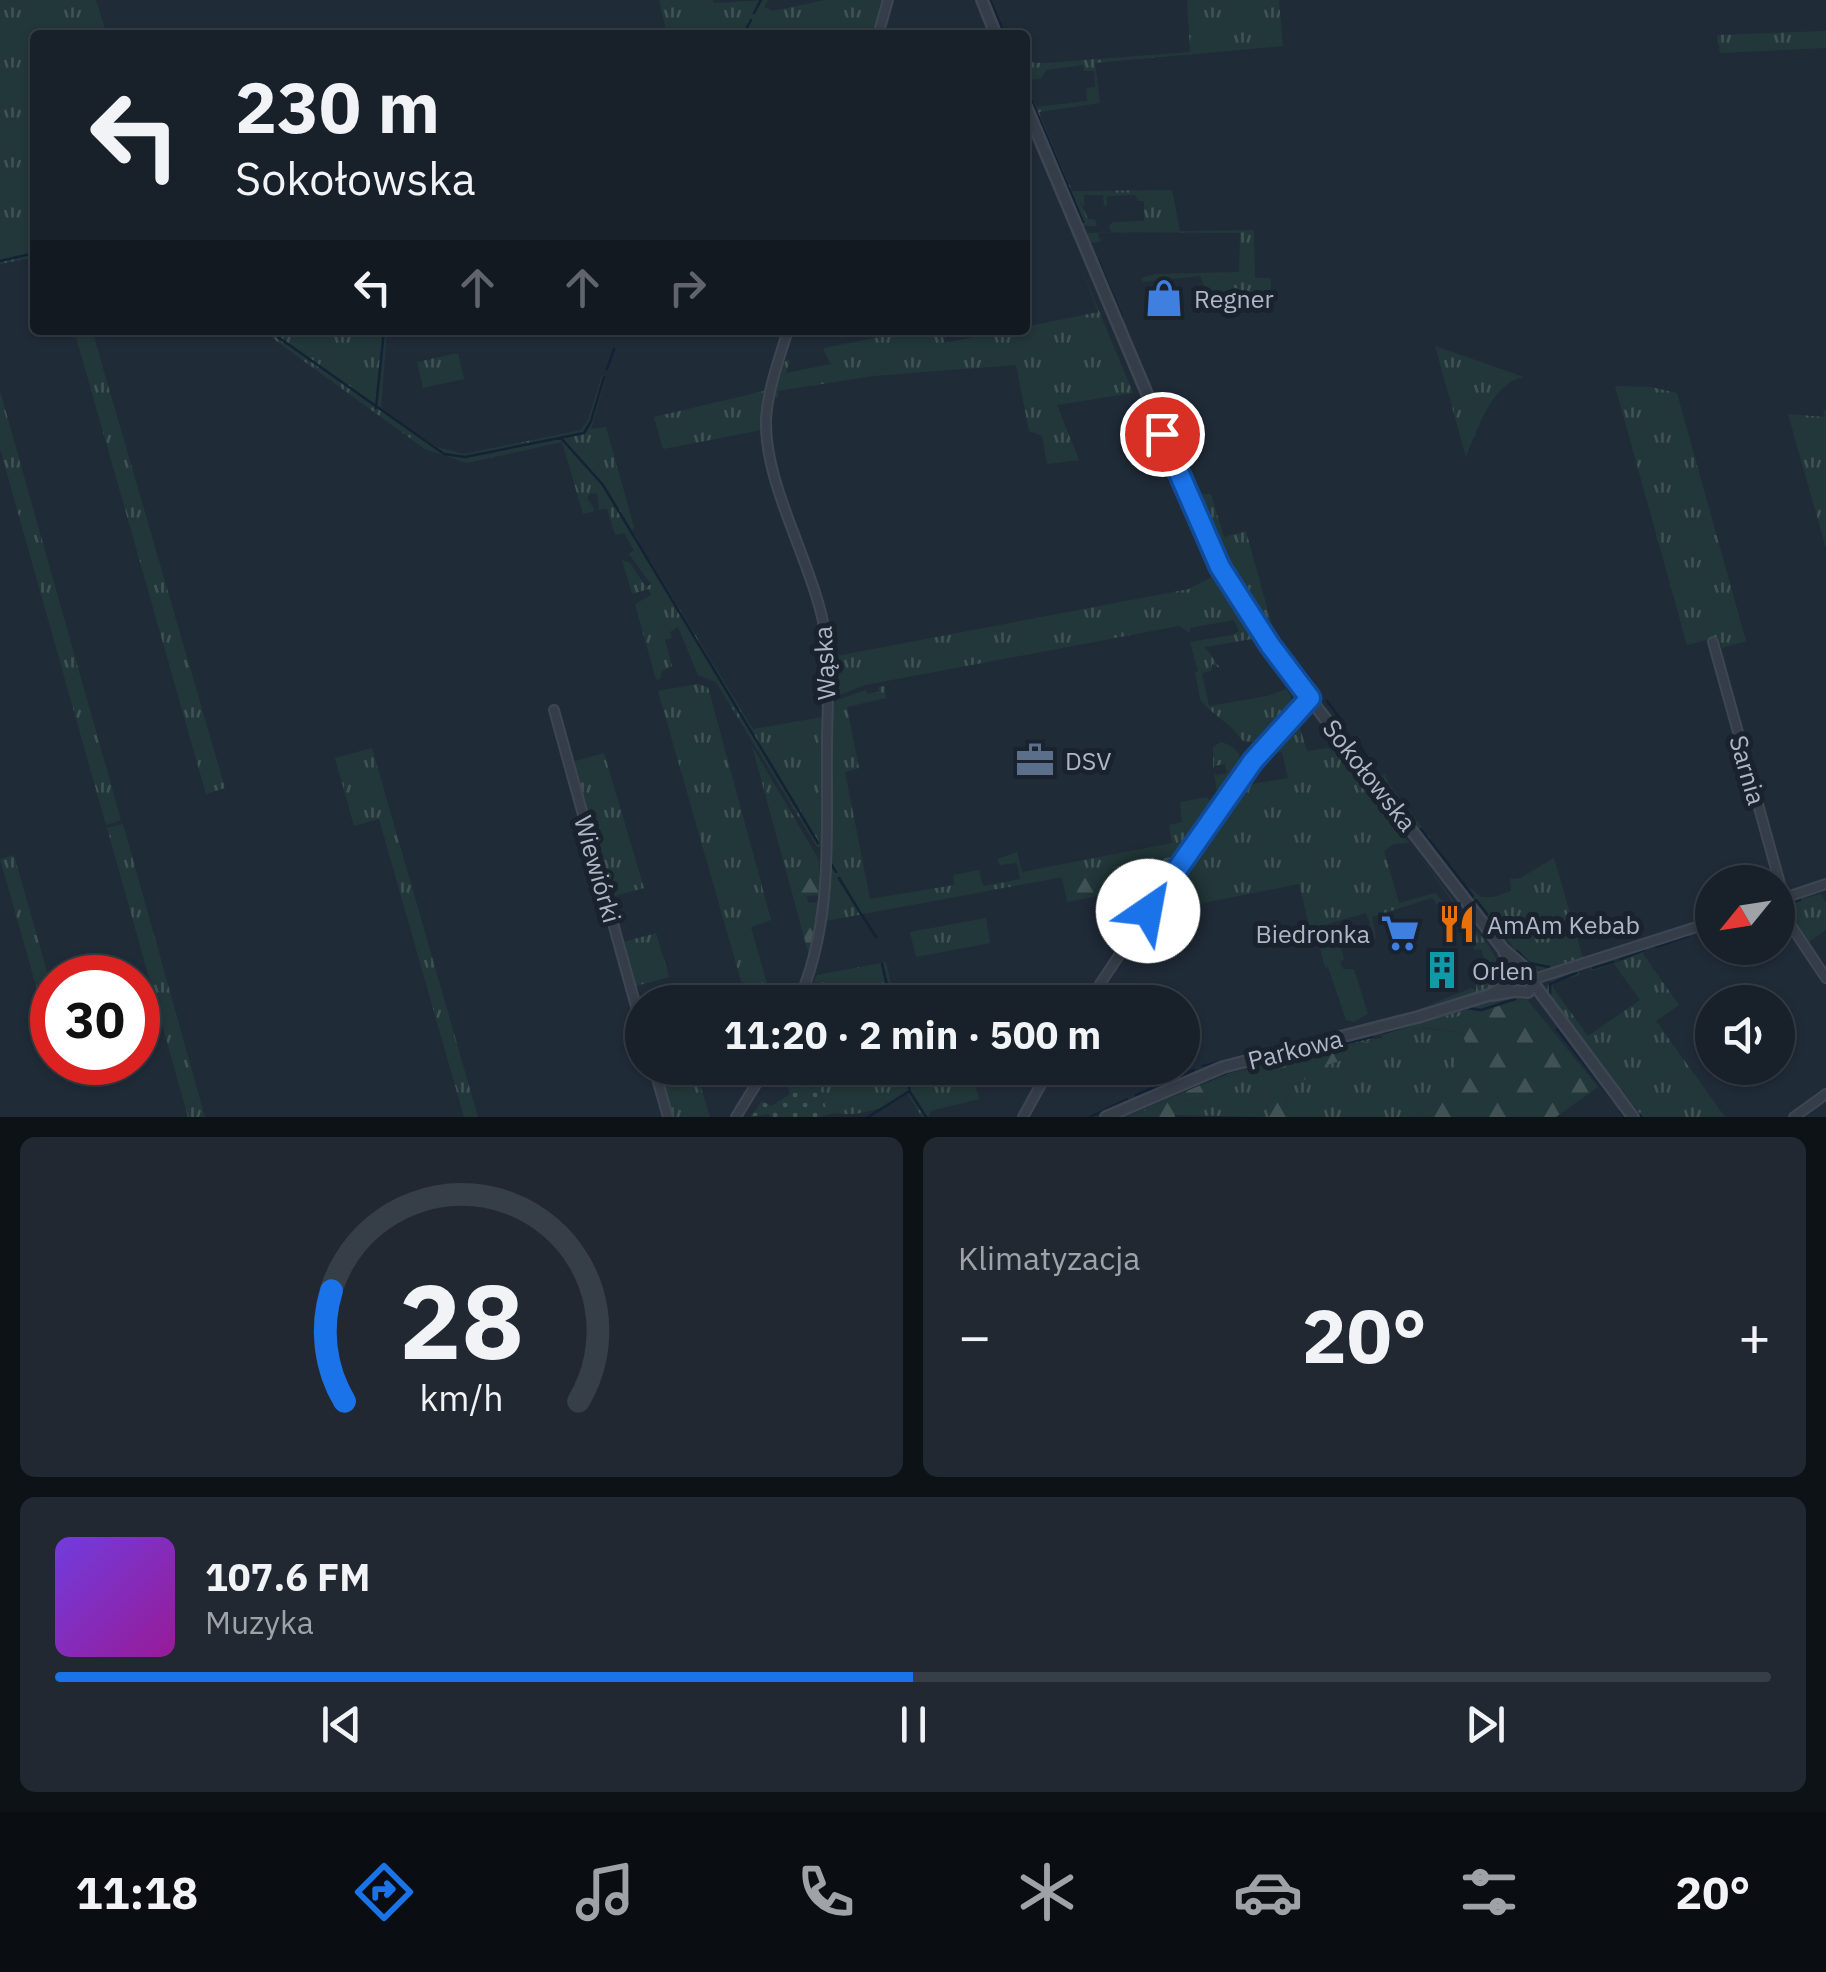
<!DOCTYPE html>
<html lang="pl">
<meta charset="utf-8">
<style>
:root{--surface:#18202a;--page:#212832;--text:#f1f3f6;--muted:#9fa3a8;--line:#363e47;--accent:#1a73e8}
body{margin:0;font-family:"IBM Plex Sans",sans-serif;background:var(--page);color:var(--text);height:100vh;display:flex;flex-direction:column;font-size:38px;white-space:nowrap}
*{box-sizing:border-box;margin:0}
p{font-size:32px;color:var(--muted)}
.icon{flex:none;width:55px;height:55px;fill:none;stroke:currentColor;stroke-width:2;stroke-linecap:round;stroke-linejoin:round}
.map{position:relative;height:1117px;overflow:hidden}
.panel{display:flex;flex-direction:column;gap:20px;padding:20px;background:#0d1217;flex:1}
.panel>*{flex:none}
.guide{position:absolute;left:30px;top:30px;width:1000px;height:305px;border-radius:10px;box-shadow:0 2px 8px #0004,0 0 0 2px var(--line);background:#18202a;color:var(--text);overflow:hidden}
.needle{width:65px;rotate:240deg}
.fabs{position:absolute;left:1695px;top:865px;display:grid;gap:20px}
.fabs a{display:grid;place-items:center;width:100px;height:100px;border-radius:50%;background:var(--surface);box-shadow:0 2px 8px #0004,0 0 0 2px var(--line);font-size:50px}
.speed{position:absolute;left:30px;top:955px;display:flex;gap:20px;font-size:50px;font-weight:700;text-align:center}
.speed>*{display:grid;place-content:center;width:130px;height:130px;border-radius:50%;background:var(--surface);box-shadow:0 2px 8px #0004,0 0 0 2px var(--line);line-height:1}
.speed .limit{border:15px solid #d22;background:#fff;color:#111}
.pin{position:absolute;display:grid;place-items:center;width:85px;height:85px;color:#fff;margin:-42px;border:5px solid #fff;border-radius:50%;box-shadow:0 2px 10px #0007}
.me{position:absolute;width:110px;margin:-55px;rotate:33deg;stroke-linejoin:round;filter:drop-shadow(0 0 8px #0008)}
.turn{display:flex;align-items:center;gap:35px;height:210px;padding:0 40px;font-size:45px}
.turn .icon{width:130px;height:130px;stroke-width:2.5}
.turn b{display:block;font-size:70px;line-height:85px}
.lanes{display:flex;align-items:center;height:95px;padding:0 40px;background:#0003;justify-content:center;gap:50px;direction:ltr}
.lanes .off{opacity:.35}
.big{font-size:75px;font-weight:800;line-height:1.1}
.panel .card{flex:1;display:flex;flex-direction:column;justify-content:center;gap:15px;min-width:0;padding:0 35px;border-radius:15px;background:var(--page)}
.panel .dial{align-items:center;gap:0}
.dial svg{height:260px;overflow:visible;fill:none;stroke:var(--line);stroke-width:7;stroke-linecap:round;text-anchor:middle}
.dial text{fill:var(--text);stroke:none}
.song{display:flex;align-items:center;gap:30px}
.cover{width:120px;height:120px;border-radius:15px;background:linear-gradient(135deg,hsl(260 70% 55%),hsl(300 70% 35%))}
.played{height:10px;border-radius:5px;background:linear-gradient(90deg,var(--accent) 50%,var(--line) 50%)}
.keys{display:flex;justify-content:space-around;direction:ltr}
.heat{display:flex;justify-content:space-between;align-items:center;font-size:55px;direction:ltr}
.panel .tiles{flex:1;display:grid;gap:20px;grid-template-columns:1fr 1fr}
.card:last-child{grid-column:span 2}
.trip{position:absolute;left:625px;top:985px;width:575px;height:100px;border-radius:50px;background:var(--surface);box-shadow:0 2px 8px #0004,0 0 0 2px var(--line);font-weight:800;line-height:100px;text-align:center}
.dock{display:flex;height:160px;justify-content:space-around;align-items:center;background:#0a0d11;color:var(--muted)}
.dock .icon{width:70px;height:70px}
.dock .active{color:var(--accent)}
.dock b{font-size:45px;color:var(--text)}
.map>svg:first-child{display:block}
.grass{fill:url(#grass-tufts)}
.forest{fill:url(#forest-firs)}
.park{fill:url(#park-dots)}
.pitch{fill:#223739}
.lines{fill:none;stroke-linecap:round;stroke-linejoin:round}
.stream{stroke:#142235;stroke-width:2.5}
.minor-casing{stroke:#3d4652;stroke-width:12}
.tertiary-casing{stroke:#3d4652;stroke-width:14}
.minor{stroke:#343d48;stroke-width:8}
.tertiary{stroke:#343d48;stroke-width:9}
.route-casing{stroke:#114b97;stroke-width:25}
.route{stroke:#1a73e8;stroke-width:18}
.labels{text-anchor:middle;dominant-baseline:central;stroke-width:10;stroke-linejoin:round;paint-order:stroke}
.poi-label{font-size:25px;fill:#aeb7c5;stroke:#19222d;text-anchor:start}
.street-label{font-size:25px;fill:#aeb7c5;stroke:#19222d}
</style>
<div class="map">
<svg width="1826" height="1117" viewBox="0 0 1826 1117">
<defs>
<pattern id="grass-tufts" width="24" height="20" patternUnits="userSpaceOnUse" patternTransform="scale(2.5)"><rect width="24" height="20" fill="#223739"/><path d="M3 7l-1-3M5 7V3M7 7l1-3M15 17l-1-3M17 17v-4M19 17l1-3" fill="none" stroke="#405254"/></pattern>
<pattern id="forest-firs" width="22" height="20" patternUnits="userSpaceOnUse" patternTransform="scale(2.5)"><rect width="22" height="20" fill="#223739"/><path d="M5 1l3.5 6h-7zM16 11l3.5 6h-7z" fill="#405254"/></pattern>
<pattern id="park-dots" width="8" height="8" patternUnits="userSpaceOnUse" patternTransform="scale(2.5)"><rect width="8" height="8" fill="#223739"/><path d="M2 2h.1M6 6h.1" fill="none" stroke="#405254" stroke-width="1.8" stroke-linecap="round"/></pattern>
</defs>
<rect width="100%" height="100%" fill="#202b38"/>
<path class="grass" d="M0,0H96L107,35H35V257L0,264Z
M659,0H713L714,3L768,0L764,7L772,11L826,0H884L876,27L839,35H667Z
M1187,0H1279L1283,46L1095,63L1100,103L1039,112L1072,191L1172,190L1180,231L1254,230L1255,278H1271L1270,312L1214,310L1200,276L1143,282L1142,278L1155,274L1239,272L1240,233L1099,232L1098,237L1101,241L1094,243L1086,240L1088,233L1111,232L1109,226L1113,222L1144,221V201H1138L1135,195L1107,196V205L1104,206L1103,195H1084V207L1078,198L1088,219L1095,220L1097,226H1082L1025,93L1027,86L1037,107L1087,101L1086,88L1095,87L1094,71H1084L1083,65L1047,70L1040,79L1025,80V62L1044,63L1190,52Z
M1826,31V48L1720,53L1717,35Z
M1080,265L1133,393L1057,405L1079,460L1047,464L1042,436L1029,431L1016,365L873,376L778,391V398L772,396L781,364L790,359L786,373L831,364L823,349L829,347L909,331L911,337L919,335V330H940L945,343L1008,330H1025V327L1098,312Z
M74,330H92L225,788L206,794Z
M261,330H387L381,409L437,447L464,454L581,430L588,420L602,375L606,377L591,429L606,427L634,527L632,531L753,729L822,717L823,847H817L716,682L698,675L678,627L670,632L672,638L665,640L672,666L662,671L660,679L656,680L635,604L651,595L649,589L632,594L622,560L630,563L646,587L651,584L629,554L634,550L624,533L615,535L607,509L599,510L597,494L591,493L587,498L595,511L583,514L562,442L467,463L425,449Z
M1435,346L1524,377C1491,383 1478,429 1466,457Z
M458,353L464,379L423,388L417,362Z
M1615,386L1651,387L1677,393L1746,641L1722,648L1718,637L1687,645Z
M0,391L121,820L106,825L0,449Z
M764,391L762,430L663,449L654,417Z
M1823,410H1826V548L1788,414L1825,417Z
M1197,494H1211L1224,537L1246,531L1274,633L1262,616H1257L1223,563L1193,495Z
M1212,577L1252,639L1205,647L1220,668L1212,664L1211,671L1202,673L1209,706L1267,696L1286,689L1291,696L1288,711L1260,743L1243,741L1231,727L1205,706L1200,699L1195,672L1198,671L1190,642L1232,635L1239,631L1234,620L1190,628V633L1179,626L865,685L839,695L831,687V657L1189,589Z
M697,684L708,687L771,920L751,927L772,1002H747L658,691Z
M885,686L886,698L847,707L859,768L845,772L870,899L954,885L953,875L979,870L983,886L1020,879L1017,863L1000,865L997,859L1017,852L1022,872L1172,843L1169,825L1182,822L1180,802L1207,797L1211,802L1217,793L1214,772L1216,775L1227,773L1225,764L1214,766L1213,770V747L1221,742C1234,746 1242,752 1240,766L1176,856L826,921L831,836V707L837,700L866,690L867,694L879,692V687Z
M1297,718L1307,751L1335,747L1409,843L1394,844L1384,851L1399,903L1435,893L1457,917L1454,904L1416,851L1459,908L1463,918L1460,924L1457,920L1453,924L1432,898L1372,917L1377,943L1366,913L1310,929L1299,884L1183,907C1180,904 1174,898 1174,894C1173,883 1230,798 1241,786L1288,778L1282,752L1267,754Z
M752,746L819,860L786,871Z
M372,748L478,1117H464L379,819L354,826L335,758Z
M604,753L644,888L611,897L572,762Z
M1385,774L1389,784L1464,883L1481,897H1493L1511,891L1510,879L1520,878L1554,858L1583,958L1542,971L1524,961L1379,778Z
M123,824L205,1117H188L107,828Z
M14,855L52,989V1042L0,859Z
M1821,894L1826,902V930L1807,943L1782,911L1783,904Z
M986,918L990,943L916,957L910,932Z
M1469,927C1484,933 1494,955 1502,970L1497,987L1423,1007L1472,988L1476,991V983L1489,975L1481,949L1475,950L1465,936Z
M656,933L669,977L636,986L623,942Z
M1644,948L1643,954L1679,1005L1656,1021L1725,1117H1642L1551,998L1548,1000L1547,986L1552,978L1578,970L1580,975L1553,983V988L1588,1036L1640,1000L1614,964L1591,971L1590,966L1612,958L1615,963L1621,961L1620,956Z
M886,962L895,1002H818L813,988H810L817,975Z
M1514,997L1526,998C1490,1010 1458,1015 1422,1028L1462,1033L1467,1048L1425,1110L1416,1117H1287L1286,1091L1330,1064L1361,1054L1372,1040L1262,1066L1269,1117L1174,1115V1109C1186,1096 1198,1100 1213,1096C1227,1092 1251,1080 1255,1067L1197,1086L1132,1117H1115L1230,1069L1372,1034L1374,1039L1382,1038L1381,1031L1483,1000Z
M659,1068H695L710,1117H673Z
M820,1068H977L979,1075L973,1077L979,1099L930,1111L929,1117H922L907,1093C885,1109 862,1117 834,1113L820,1117L827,1111L814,1069Z"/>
<path class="forest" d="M1176,856L1160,884L1067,902L1062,877Z
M819,860L820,895L807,896L808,902L819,903L811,963L786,871Z
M1526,998L1598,1087L1556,1117H1416L1425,1110L1467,1047L1462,1033L1421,1027C1457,1015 1490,1010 1526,998Z
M1374,1040L1361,1054L1330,1064L1286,1091L1287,1117H1269L1262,1066Z
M1256,1067C1252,1079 1224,1095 1210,1097C1195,1099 1185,1097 1174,1109L1175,1117H1132L1197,1086Z"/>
<path class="park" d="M772,1068H820L814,1070L827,1111L820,1117H771L769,1114L750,1117L762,1101L771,1106L790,1094L784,1079L772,1072Z"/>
<path class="pitch" d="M1337,930L1344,959L1340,962L1343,969H1354L1368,1014L1354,1022L1346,1020L1328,967L1325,968L1317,937Z"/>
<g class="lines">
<path class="stream" d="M990,0L1005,35
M754,13L761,0
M743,35L751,20
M1026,87L1083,222
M1098,260L1122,317
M0,261L35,253
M268,330L444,454L465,457L584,433L591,421L604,377
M1127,331L1143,369
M607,369L614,349
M1151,388L1155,398
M376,408L384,330
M1159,408L1168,431
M561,438L603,485L818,843
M1173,443L1188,479
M1195,495L1222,555L1257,614
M1266,625L1313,682
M1327,701L1344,724
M1355,738L1371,763
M1421,829L1473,896
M1421,851L1443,880
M832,865L836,872
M839,878L861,914
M1476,900L1487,914
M1783,905L1800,900
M862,915L876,937
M1711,929L1712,928
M1656,947L1688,936
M1751,948L1754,952
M1517,951L1529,963L1549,967
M1621,959L1644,950
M882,964L891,1002
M1593,968L1613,962
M1550,984L1576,973
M1550,985V998
M1564,1017L1617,1086
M1557,1029L1615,1103
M1383,1033L1467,1008L1481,1010L1515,999
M1203,1066L1337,1031
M905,1068L910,1092L926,1117
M1172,1079L1194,1070
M1621,1091L1641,1117
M1136,1095L1161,1084
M1620,1111L1625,1117
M868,1117L908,1092
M1090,1117L1127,1099
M1121,1117L1228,1072L1372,1037"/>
<g class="minor-casing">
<path id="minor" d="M878,35L888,0
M788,330C779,359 768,389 766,419C764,482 808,555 822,617C832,659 827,704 827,747C826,834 834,921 798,1002
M1713,642L1784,898
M554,710L642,1028
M1778,900L1826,884
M1778,906L1826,978
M1534,979L1712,922
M1088,1002L1212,816L1256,757L1310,698
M654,1068L668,1117
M736,1117L766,1068
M1023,1117L1050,1068
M1794,1117L1826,1094"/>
</g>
<g class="tertiary-casing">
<path id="tertiary" d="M982,0L996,35
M1025,104L1220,567L1287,669L1503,949L1531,973L1534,984L1528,992
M1503,949L1513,975
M1534,984L1633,1117
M1492,995L1515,991L1528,992
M1106,1117L1223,1067L1418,1017L1489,995L1511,982"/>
</g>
<use href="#minor" class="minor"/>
<use href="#tertiary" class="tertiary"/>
</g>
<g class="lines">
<g class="route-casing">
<path id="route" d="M1148,911L1253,761L1310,698L1270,645L1220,567L1162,434"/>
</g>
<use href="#route" class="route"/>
</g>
<defs>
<g id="shop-bare" transform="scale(3)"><path d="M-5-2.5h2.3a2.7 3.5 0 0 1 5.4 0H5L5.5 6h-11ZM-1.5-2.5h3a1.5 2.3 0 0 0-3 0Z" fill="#3f7fe0" stroke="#19222d" stroke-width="2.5" paint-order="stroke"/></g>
<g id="office-bare" transform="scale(3)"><path d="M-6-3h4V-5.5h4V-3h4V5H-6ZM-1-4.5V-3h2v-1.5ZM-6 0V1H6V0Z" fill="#5c6f8a" stroke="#19222d" stroke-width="2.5" paint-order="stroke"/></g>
<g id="restaurant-bare" transform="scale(3)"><path d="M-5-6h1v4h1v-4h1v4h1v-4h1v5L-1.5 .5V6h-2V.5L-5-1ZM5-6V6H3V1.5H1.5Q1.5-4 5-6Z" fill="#e8710a" stroke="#19222d" stroke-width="2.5" paint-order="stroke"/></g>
<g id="supermarket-bare" transform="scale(3)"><path d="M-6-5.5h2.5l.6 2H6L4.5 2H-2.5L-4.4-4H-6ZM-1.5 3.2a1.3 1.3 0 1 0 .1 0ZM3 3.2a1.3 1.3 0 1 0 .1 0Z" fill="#3f7fe0" stroke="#19222d" stroke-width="2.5" paint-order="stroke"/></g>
<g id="building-bare" transform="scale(3)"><path d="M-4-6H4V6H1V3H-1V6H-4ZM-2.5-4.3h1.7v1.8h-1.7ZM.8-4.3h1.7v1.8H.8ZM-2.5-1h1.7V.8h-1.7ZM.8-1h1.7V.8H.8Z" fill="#0f9aa8" stroke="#19222d" stroke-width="2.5" paint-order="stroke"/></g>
</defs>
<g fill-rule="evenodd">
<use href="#shop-bare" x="1164" y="298"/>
<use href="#office-bare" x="1035" y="760"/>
<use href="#restaurant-bare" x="1457" y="924"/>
<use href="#supermarket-bare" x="1400" y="933"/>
<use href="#building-bare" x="1442" y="970"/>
</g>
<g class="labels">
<g class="poi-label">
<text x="1194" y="298">Regner</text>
<text x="1065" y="760">DSV</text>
<text x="1487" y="924">AmAm Kebab</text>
<text x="1370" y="933" text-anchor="end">Biedronka</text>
<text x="1472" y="970">Orlen</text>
</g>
<g class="street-label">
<text transform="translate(824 663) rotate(-93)">Wąska</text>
<text transform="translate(1748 770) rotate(74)">Sarnia</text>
<text transform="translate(1370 775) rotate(52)">Sokołowska</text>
<text transform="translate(598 869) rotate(74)">Wiewiórki</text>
<text transform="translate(1295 1049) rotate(-14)">Parkowa</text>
</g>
</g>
</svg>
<div class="fabs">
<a><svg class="needle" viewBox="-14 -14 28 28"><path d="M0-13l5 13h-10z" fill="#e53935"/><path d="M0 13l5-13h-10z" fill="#9fa3a8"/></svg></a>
<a><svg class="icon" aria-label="sound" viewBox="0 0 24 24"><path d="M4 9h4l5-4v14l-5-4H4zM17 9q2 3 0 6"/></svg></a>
</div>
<div class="speed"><div class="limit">30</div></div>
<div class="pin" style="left:1162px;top:434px;background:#d93025"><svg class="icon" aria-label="arrive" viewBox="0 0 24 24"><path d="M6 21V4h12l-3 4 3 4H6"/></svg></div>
<svg class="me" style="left:1148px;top:911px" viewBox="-20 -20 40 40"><circle r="19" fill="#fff"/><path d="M0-13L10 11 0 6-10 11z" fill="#1a73e8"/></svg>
<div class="trip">11:20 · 2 min · 500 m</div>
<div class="guide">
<div class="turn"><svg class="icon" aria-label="left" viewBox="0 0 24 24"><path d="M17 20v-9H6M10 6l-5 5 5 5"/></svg><div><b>230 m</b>Sokołowska</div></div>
<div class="lanes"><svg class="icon" aria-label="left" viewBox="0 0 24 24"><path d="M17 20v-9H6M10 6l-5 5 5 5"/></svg><svg class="icon off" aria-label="ahead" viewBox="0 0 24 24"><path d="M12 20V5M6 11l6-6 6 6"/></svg><svg class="icon off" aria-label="ahead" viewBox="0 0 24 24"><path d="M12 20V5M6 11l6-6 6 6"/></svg><svg class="icon off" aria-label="right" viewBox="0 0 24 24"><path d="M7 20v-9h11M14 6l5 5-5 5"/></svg></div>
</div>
</div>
<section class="panel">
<div class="tiles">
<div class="card dial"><svg viewBox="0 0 100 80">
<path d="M14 69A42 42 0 1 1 86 69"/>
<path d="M14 69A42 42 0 0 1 10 35" stroke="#1a73e8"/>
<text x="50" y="56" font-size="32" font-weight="700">28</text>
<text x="50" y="72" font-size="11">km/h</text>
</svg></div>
<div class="card"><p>Klimatyzacja</p>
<div class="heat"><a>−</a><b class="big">20°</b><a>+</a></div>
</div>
<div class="card">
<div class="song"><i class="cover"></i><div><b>107.6 FM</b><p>Muzyka</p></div></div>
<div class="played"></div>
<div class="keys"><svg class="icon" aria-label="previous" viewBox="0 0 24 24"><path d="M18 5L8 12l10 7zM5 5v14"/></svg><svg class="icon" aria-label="pause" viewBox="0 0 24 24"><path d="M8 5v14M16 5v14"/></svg><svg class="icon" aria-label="next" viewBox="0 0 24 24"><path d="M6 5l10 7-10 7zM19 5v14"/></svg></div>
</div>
</div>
</section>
<nav class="dock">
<b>11:18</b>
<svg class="icon active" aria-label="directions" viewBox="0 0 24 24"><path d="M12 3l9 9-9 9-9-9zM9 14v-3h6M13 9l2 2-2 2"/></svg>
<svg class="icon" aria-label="music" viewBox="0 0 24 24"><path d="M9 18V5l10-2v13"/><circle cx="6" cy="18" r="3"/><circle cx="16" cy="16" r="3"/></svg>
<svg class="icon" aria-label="phone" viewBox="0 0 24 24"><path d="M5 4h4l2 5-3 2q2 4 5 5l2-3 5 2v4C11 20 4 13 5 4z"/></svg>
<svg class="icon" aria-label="climate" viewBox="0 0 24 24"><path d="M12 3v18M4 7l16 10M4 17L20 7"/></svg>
<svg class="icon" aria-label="car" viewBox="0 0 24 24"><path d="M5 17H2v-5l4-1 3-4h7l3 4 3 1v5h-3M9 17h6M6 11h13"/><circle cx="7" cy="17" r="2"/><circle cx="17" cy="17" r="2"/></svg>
<svg class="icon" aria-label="filters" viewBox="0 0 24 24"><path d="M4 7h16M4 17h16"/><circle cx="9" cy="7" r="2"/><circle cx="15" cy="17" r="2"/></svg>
<b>20°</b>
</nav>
